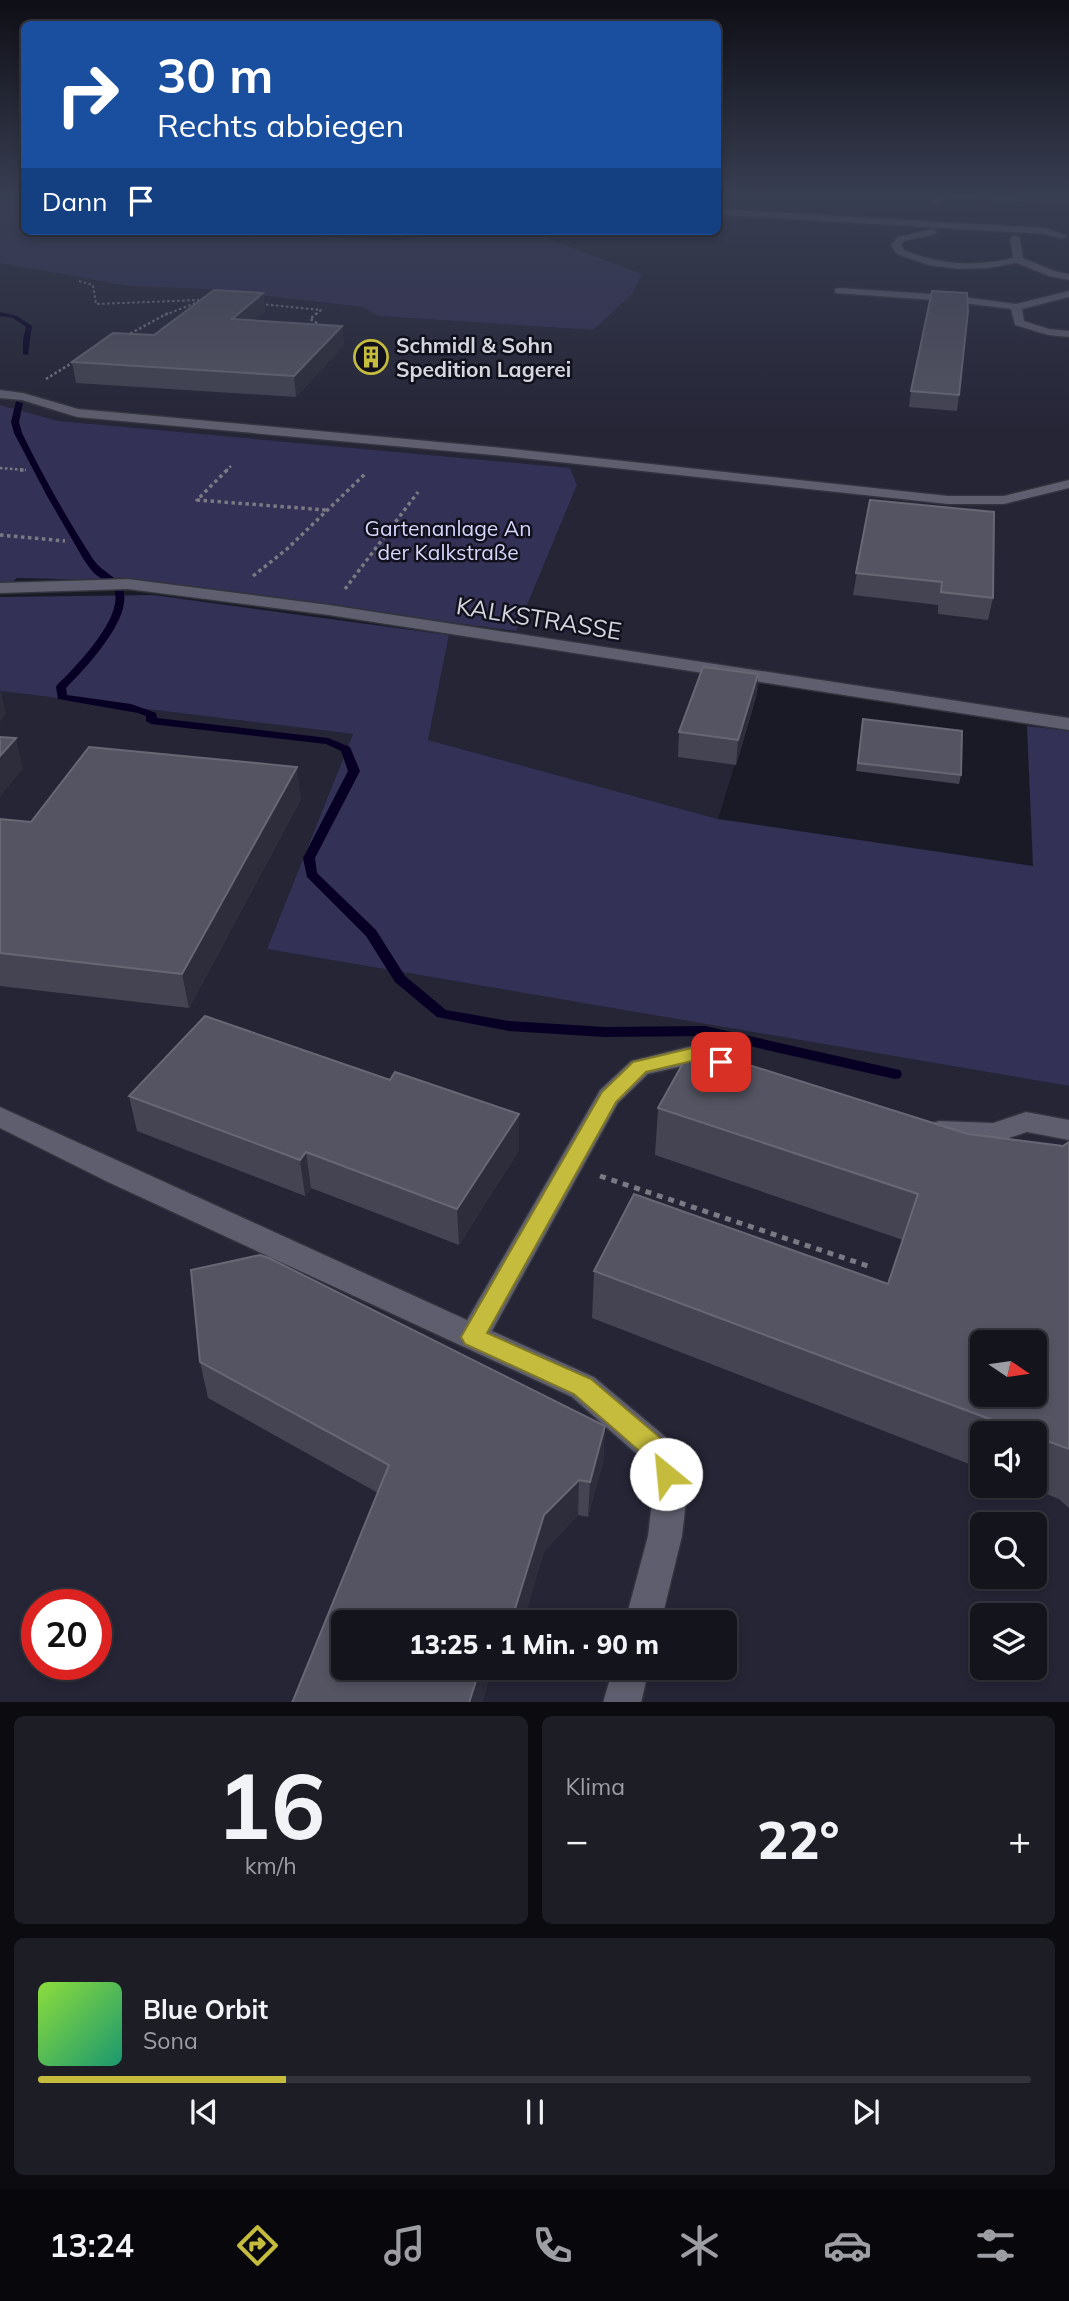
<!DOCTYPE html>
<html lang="de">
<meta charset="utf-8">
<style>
:root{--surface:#14141d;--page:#1d1d26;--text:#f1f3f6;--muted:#9d9ea4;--line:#33333b;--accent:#c5bc3d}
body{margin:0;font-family:Mulish,sans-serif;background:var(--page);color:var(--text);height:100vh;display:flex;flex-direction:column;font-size:26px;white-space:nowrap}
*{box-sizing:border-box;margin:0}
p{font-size:23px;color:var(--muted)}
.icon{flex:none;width:38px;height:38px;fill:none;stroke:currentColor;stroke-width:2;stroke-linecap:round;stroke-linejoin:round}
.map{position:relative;height:1702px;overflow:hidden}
.sheet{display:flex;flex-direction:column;gap:14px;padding:14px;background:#0b0b10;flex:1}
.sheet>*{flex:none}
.top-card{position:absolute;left:21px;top:21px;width:700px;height:214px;border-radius:10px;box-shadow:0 4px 10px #0003,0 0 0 2px var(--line);background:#1a4fa0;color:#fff;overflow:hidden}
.needle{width:46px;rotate:103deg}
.buttons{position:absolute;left:970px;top:1330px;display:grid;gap:14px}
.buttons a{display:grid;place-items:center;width:77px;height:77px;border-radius:10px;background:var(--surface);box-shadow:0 4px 10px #0003,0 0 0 2px var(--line);font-size:35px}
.speed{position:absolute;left:21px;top:1589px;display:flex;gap:14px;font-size:35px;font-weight:700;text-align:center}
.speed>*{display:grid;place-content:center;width:91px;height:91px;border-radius:50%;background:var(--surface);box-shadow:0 4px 10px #0003,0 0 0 2px var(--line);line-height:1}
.speed .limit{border:10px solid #d22;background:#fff;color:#111}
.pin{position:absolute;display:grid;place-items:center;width:60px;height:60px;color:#fff;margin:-30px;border-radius:14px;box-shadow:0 4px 10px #0006}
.me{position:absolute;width:77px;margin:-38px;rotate:332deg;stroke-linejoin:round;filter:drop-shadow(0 0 5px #0008)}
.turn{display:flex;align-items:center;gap:24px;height:147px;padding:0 21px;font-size:32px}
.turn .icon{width:91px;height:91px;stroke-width:2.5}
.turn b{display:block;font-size:49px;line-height:60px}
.then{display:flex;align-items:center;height:66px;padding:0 21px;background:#0003;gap:14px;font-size:26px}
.big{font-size:52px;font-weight:800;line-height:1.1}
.sheet .widget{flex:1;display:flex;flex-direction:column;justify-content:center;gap:10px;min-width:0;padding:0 24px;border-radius:10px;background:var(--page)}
.sheet .dial{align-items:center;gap:0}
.dial b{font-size:91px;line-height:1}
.song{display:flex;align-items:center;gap:21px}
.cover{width:84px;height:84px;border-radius:10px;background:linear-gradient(135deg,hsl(90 70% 55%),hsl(160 70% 35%))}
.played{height:7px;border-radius:4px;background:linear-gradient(90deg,var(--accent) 25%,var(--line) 25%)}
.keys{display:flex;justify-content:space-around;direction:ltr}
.heat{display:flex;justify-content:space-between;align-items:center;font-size:38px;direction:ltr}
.sheet .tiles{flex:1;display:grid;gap:14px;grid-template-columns:1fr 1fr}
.widget:last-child{grid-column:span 2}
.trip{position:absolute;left:331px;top:1610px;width:406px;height:70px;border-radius:10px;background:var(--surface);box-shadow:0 4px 10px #0003,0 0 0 2px var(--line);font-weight:800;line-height:70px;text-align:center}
.dock{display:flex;height:112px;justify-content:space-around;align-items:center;background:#08080c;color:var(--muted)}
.dock .icon{width:49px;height:49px}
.dock .selected{color:var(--accent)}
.dock b{font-size:32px;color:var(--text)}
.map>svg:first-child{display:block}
.built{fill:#252536;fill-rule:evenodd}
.green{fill:#333155}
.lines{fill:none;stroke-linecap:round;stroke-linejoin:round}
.stream{fill:#070024;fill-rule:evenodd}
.minor-casing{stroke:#33333d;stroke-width:3}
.path-far3{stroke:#7a7a85;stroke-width:2;stroke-dasharray:2.5 2.5;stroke-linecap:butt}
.path-far2{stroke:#7a7a85;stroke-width:2.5;stroke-dasharray:2.5 2.5;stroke-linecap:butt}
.path-far1{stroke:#7a7a85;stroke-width:3.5;stroke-dasharray:3.5 3.5;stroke-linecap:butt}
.path{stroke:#7a7a85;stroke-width:5;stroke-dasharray:6 6;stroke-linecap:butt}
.minor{fill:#5e5e6e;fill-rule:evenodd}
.wall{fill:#444452}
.shaded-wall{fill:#2d2d3b}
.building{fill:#545462;stroke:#686875;stroke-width:2;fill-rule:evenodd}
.route{fill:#c5bc3d;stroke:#807a28;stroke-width:2}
.labels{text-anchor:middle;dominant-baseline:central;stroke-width:5;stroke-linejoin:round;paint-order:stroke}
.far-poi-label{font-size:21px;font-weight:bold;fill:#d5d5de;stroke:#11111d;text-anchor:start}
.far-park-label{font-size:21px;fill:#d6d6fd;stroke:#11111d}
.street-label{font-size:24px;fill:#d5d5de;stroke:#11111d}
</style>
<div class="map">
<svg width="1069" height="1703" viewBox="0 0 1069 1703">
<rect width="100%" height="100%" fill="#1a1a27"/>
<path class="built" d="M718,192H1069V724L512,639L577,485L234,439L59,421L0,405V263L128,286L204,289L363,307L378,316L593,330L642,274L529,231H718Z
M449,635L760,683L718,819L428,740Z
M0,691L353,734L267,949L1069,1086V1702L0,1703ZM982,1342H1034V1395H982ZM982,1433H1034V1486H982ZM982,1524H1034V1577H982ZM37,1605H96V1664H37ZM982,1615H1034V1668H982ZM343,1622H724V1668H343Z"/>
<path class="green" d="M0,192H24V231H146L399,240L432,236L444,231H529L642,274L632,294L593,330L378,316L363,307L204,289L128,286L0,263Z
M0,405L59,421L570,468L577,485L516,631L191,588L96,580L17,578L0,591Z
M153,595L449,635L428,740L718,819L1033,866L1027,726L1069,731V1086L267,949L353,734L0,691V597Z"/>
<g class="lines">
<path class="stream" d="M0,312L17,316L32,326L28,355L23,354V339L26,327L13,318L0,316Z
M16,401L23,403L19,422L22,433C43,476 67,519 93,559C101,572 122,578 124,594C129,622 85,669 66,688L67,695L131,704L156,713L157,718L328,738L350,747L360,771L315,858L317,873L376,930L405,976L446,1010L509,1021L605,1027L705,1026L895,1069L900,1070L902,1074L900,1078L895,1079L705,1036L605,1037L509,1031L437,1017L395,982L366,936L307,877L303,858L348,771L341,751L326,744L151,724L146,721V716L138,713L58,699L56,687L57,685C75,668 125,616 114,590C111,582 100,579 94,573C90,569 87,564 84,560L47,496L14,433L11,422Z"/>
<g class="minor-casing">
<path id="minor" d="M944,193L1069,199V203L946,198L936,204H930V200Z
M718,209L1046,228L1067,236L1062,239L1045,234L718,215Z
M933,229L937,232L936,234L904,241L901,245L904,250C939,265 976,267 1013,258L1010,238L1015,235L1020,238L1023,258L1054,271L1069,274V280L1049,276L1017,263L989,268L958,269L928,265L897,254L891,245L898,237Z
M839,288L947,295L1016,304L1069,291V297L1022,309L1024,321L1049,329L1069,331V337L1048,335L1015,325L1011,309L947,301L835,293V289Z
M0,390L23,393L78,409L493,447L948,496H1004L1069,480V488L1004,504H948L493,455L77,417L22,400L0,398Z
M128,579L329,605L1069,718V730L329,615L128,589L0,593V583Z
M696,1045L724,1054L728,1060L724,1066L715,1069L696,1063L648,1074L618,1103L492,1331L594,1377L674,1444L687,1493L682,1536L661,1622H625L648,1536L653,1493L647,1463L572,1397L108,1182L0,1128V1107L467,1320L600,1090L631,1061Z
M1026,1112L1069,1120V1140L1027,1132L994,1143H948L930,1138L926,1131L930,1124L939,1121L993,1123Z
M613,1668H649L641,1703H603Z"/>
</g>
<path class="path-far3" d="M79,281L93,285L96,304L199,300
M261,304L321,310L315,315
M165,315L203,300"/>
<path class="path-far2" d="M317,313L310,319L322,326
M126,336L168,313
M46,379L80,358
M0,468L26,470
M226,471L231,466"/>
<path class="path-far1" d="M20,470H26
M227,470L197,500L326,510
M0,535L65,541
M253,576L287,549L366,473
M345,589L418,492"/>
<path class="path" d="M600,1176L871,1267"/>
<use href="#minor" class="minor"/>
</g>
<path class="wall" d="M263,293L265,311L254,320L342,326L344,345L296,397L76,383L72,362L154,335Z
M911,391L959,395L957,411L909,407Z
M870,500L993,598L988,620L938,614V605L853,595Z
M758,674L756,697L736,765L678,757L679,732Z
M863,719L961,775L959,784L856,771Z
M301,799L189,1008L0,986V819L31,822Z
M129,1096L519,1150L459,1245L311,1188L305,1196L137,1131Z
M658,1108L968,1134L1063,1146L1069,1142V1508L1059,1499L1026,1486H1034V1433H982V1469L592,1318L594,1271L888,1284L903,1240L655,1155Z
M200,1362L605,1426L603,1462L588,1517L578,1515L544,1551L523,1622H343L492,1668L482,1703H292L378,1493L208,1398Z"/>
<path class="shaded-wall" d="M263,293L265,311L234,338L232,319Z
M342,326L344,345L296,397L294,376Z
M758,674L756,697L736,765L738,740Z
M0,688L6,714L0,722Z
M16,738L23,769L0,797V756Z
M297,767L301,799L189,1008L182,974Z
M519,1114V1150L459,1245L457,1209Z
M306,1152L311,1188L305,1196L300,1160Z
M605,1426L603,1462L588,1517L590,1482Z
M579,1480L578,1515L544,1551L523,1622H511L544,1515Z
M480,1668H492L482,1703H469Z"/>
<path class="building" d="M214,290L263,293L232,319L342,326L294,376L72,362L113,333L154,335Z
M932,291L967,293L968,311L959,395L911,391Z
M870,500L994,512L993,598L941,592L942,582L856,573Z
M703,667L758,674L738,740L679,732Z
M863,719L962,731L961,775L858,763Z
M0,737L16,738L0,756Z
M89,747L297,767L182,974L0,953V819L31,822Z
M205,1016L390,1080L395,1072L519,1114L457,1209L306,1152L300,1160L129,1096Z
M692,1047L968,1134L1063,1146L1069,1142V1449L1034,1436V1433H1027L594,1271L634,1194L888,1284L918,1194L658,1108ZM982,1342H1034V1395H982Z
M260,1255L269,1258L605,1426L590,1482L579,1480L544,1515L511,1622H343V1668H480L469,1703H292L389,1465L200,1362L191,1270Z"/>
<linearGradient id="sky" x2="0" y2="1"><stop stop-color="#0e0e15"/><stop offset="0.45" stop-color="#383e52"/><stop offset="1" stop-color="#383e52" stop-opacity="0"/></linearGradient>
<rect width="1069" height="431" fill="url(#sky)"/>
<path class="route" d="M696,1047L728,1057L731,1062L728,1066L721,1068L696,1060L646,1072L616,1102L487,1333L591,1379L671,1447L678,1474L675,1482L666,1486L657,1482L651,1461L574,1394L465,1344L461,1337L602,1092L633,1062Z"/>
<defs>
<g id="building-ring" transform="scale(1.75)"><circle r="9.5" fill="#11111d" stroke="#c5bc3d" stroke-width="1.5"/><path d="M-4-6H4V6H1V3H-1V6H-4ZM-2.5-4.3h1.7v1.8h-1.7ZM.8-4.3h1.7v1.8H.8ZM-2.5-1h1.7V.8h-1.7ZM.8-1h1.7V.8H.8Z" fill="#c5bc3d"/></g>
</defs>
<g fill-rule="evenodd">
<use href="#building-ring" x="371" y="357"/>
</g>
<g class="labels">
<g class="far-poi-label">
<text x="396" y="345">Schmidl &amp; Sohn<tspan x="396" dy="24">Spedition Lagerei</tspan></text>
</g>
<g class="far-park-label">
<text x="448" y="528">Gartenanlage An<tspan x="448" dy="24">der Kalkstraße</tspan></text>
</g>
<g class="street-label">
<text transform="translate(539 618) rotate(9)">KALKSTRASSE</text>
</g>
</g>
</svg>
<div class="buttons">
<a><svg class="needle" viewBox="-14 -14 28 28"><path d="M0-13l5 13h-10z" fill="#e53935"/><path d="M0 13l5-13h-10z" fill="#9d9ea4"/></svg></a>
<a><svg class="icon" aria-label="sound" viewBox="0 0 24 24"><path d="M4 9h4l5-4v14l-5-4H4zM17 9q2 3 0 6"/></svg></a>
<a><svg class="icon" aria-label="search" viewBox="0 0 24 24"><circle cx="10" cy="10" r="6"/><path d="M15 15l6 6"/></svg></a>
<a><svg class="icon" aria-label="layers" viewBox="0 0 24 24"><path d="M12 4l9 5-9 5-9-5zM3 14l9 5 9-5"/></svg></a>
</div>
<div class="speed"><div class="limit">20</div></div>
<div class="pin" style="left:721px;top:1062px;background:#d93025"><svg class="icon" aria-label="arrive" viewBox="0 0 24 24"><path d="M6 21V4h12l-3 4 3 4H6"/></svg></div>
<svg class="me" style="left:666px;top:1474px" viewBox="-20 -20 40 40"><circle r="19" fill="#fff"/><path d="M0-13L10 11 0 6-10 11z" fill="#c5bc3d"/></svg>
<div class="trip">13:25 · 1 Min. · 90 m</div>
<div class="top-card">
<div class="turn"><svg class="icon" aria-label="right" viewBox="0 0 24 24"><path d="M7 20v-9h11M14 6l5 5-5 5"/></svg><div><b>30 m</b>Rechts abbiegen</div></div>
<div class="then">Dann<svg class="icon" aria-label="arrive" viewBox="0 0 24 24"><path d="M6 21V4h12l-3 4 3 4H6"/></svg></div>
</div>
</div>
<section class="sheet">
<div class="tiles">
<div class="widget dial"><b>16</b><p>km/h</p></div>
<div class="widget"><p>Klima</p>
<div class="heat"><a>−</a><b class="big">22°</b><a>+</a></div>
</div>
<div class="widget">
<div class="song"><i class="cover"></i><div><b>Blue Orbit</b><p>Sona</p></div></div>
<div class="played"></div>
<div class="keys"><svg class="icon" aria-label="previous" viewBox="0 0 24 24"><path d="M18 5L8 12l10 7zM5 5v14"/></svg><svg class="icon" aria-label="pause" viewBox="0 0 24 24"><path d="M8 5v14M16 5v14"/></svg><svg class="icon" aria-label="next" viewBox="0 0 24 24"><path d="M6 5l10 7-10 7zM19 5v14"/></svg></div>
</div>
</div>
</section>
<nav class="dock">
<b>13:24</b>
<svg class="icon selected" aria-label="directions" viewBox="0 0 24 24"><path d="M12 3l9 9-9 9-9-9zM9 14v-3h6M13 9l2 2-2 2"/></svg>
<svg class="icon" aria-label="music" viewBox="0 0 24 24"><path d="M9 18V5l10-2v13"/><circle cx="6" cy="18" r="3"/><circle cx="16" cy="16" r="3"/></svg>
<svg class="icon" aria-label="phone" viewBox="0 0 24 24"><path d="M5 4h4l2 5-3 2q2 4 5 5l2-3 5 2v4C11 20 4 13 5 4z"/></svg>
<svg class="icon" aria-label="climate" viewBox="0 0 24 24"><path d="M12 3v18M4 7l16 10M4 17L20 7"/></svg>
<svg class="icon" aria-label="car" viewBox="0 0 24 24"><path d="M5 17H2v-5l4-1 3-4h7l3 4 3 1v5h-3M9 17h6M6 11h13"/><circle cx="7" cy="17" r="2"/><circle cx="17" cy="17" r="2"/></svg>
<svg class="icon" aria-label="filters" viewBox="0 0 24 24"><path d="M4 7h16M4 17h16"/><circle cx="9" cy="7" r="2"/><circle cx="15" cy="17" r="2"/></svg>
</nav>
